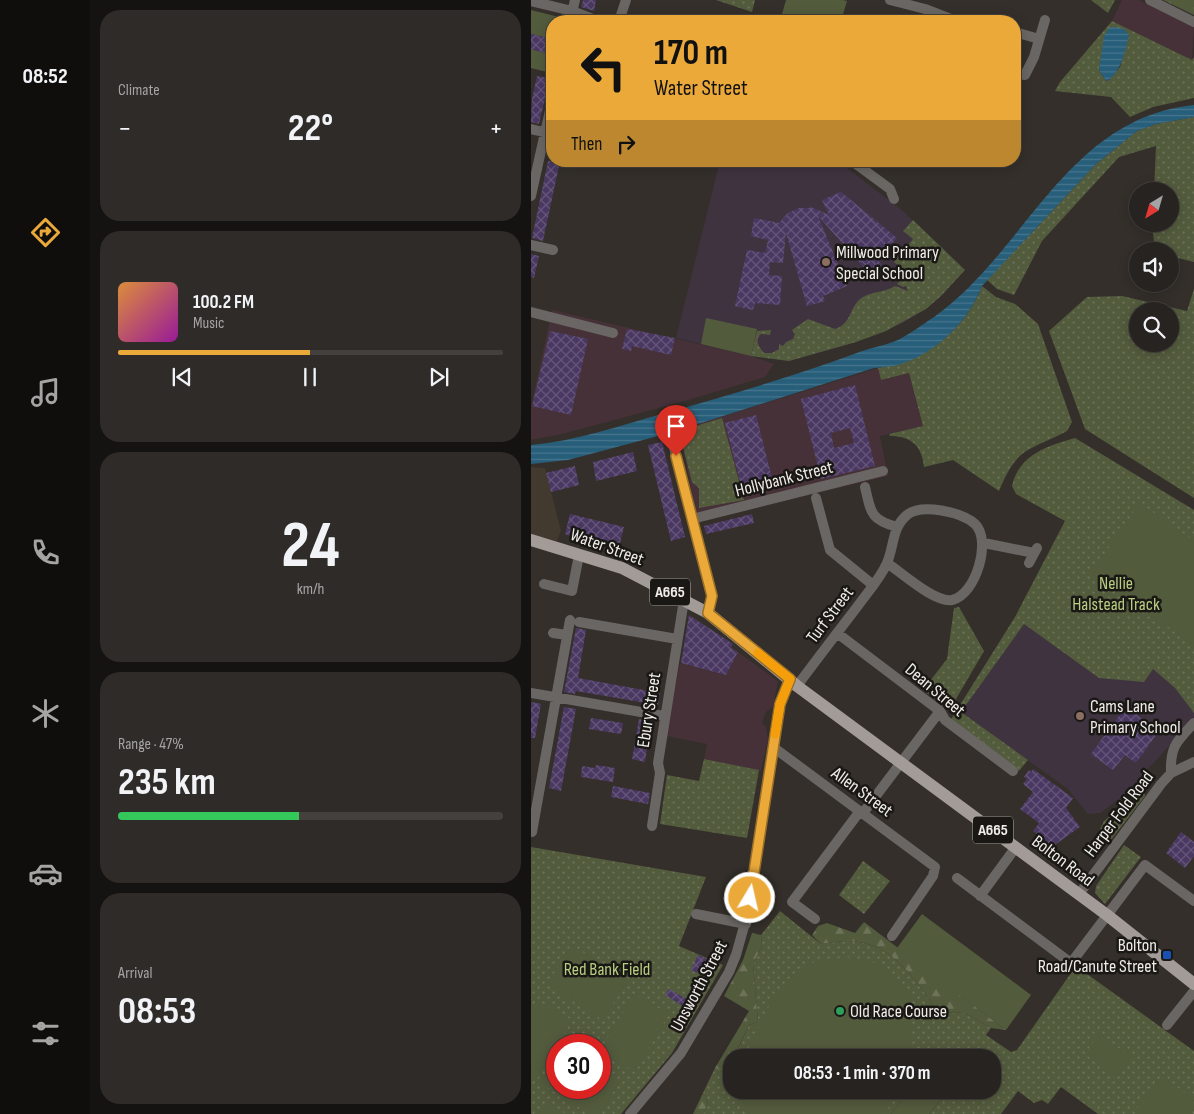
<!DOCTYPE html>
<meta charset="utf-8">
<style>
:root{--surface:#272320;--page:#2f2b29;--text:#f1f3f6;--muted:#a4a4a5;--line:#43403e;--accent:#eba93a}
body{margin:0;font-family:"Sofia Sans Condensed",sans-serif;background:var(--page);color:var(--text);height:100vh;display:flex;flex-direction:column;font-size:19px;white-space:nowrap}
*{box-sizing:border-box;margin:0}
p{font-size:16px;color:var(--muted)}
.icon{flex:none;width:28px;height:28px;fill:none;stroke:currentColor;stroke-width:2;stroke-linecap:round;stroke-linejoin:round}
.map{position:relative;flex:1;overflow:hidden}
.details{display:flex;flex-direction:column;gap:10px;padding:10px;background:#151312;width:441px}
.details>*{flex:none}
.guide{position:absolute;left:15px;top:15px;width:475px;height:152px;border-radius:20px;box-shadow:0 2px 12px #0003,0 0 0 1px var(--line);background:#eba93a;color:#111;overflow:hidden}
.needle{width:32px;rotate:217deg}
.tools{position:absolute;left:598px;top:182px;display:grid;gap:10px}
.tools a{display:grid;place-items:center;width:50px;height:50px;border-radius:50%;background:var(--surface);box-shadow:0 2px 12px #0003,0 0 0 1px var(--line);font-size:25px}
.speed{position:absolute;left:15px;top:1034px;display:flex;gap:10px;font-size:25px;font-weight:700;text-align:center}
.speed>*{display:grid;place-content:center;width:65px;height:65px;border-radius:50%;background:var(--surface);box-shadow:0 2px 12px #0003,0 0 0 1px var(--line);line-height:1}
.speed .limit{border:8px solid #d22;background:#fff;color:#111}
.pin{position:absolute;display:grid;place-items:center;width:42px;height:42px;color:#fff;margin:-51px -21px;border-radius:50% 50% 50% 0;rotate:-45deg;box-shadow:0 0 5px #0007}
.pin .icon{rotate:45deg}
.me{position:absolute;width:55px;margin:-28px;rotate:9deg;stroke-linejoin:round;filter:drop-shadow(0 0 4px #0008)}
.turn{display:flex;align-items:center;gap:18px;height:105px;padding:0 25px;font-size:22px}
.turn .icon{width:65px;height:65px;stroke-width:2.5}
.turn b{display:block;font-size:35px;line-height:42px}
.then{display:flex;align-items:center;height:48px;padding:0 25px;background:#0003;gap:10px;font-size:19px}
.big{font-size:38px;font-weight:700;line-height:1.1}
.details .card{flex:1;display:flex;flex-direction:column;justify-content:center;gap:8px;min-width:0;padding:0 18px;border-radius:20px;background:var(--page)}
.details .dial{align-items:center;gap:0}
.dial b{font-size:65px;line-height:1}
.song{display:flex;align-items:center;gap:15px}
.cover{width:60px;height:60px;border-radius:8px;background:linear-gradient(135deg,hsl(30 70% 55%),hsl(300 70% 35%))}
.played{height:5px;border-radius:2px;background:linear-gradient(90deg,var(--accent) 50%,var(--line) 50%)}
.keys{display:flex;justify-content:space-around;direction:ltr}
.heat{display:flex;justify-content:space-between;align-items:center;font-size:28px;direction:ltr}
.charge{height:8px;border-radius:4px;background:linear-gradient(90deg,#34c759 47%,var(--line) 0)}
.trip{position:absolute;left:192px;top:1049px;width:278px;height:50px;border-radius:20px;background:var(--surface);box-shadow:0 2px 12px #0003,0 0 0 1px var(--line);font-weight:700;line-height:50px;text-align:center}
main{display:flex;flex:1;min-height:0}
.tab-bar{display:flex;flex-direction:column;width:90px;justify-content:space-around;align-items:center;background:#100e0d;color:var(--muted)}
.tab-bar .icon{width:35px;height:35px}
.tab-bar .on{color:var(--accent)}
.tab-bar b{font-size:22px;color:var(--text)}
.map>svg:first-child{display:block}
.built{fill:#42392f}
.industrial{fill:#453137}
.education{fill:#403340}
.grass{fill:url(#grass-dots);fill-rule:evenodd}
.forest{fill:url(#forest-firs)}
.garden{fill:#535b3d}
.water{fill:url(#water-rules)}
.building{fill:url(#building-cross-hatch);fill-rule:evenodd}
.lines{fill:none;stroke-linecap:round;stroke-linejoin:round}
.minor{stroke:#6a6664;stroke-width:10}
.major{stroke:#a29b98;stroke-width:12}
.route-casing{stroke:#996e26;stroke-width:12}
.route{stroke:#eba93a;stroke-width:9}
.slow{stroke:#f59e0b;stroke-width:9}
.education-dot{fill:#8d6e63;stroke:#1a1815;stroke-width:2}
.transit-dot{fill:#1a4fb4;stroke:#1a1815;stroke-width:2}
.leisure-dot{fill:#2e9e5b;stroke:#1a1815;stroke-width:2}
.labels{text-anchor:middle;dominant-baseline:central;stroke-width:5;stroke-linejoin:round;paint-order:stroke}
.shield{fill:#1a1815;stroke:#b0ada9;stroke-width:1}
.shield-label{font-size:16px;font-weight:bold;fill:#f0ede9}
.poi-label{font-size:18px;fill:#f0ede9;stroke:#1a1815;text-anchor:start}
.street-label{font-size:18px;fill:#f0ede9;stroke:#1a1815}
.park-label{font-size:18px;fill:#b8cd80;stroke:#1a1815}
</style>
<main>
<nav class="tab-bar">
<b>08:52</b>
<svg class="icon on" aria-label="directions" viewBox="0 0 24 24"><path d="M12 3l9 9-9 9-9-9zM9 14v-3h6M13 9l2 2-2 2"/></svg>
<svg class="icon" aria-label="music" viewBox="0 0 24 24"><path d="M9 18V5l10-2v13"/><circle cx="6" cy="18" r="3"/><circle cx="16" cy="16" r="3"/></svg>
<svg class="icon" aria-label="phone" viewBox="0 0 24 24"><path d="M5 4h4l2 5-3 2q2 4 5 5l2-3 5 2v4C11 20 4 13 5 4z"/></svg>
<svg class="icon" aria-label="climate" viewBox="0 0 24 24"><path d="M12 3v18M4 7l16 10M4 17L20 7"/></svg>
<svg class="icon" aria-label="car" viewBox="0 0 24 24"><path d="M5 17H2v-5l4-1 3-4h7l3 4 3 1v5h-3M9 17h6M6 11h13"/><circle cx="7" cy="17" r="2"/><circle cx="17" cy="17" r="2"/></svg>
<svg class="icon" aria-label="filters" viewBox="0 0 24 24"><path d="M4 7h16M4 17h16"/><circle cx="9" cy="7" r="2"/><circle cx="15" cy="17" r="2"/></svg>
</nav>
<section class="details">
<div class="card"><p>Climate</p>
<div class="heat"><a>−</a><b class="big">22°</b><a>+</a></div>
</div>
<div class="card">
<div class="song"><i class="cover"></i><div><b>100.2 FM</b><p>Music</p></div></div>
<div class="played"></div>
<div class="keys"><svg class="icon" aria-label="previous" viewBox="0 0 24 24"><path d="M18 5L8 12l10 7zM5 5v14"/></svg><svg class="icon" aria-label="pause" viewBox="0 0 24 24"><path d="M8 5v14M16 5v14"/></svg><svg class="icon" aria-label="next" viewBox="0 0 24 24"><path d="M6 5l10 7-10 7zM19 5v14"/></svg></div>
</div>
<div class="card dial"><b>24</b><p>km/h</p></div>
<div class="card"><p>Range · 47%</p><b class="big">235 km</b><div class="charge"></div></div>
<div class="card"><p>Arrival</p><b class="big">08:53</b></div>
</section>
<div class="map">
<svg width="663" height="1114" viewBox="0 0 663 1114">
<defs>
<pattern id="grass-dots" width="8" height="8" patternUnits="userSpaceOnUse" patternTransform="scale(1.25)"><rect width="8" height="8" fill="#535b3d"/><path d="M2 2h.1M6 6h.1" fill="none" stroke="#6c7359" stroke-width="1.8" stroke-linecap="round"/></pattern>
<pattern id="forest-firs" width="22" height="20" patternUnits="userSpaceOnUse" patternTransform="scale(1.25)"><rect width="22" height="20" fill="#535b3d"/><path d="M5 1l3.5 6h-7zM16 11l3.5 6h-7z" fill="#6c7359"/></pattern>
<pattern id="water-rules" width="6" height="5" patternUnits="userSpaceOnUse" patternTransform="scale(1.25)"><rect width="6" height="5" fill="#275e7a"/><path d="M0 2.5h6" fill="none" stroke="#47758d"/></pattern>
<pattern id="building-cross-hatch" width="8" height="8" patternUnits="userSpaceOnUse" patternTransform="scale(1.25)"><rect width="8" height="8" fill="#4a3863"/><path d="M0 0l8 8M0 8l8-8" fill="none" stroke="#645579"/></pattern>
</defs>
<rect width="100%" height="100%" fill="#342f2a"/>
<path class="built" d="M0,467L14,468L30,531L26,541L0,534Z"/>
<path class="industrial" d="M591,0H608L663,27L661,60L581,21Z
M21,310L220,356L243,364L234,377L147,403L31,434L0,440V407Z
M347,368L350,380L378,373L392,426L349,436L357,476L167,522L148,430Z
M207,652L247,681L242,707L235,712L231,723L235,727L237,739L230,771L173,759L176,744L135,736L149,663L195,675Z"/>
<path class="education" d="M189,161H307L372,211L434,270L410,296L395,309L370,324L325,342L258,361L220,356L145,338Z
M493,624L568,678L622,669L644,688L663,713V719L592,796L569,813L557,814L537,789L430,712Z"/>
<path class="grass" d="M185,0H224L221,12Z
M560,0H584L577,13Z
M581,21L661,60L663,57V98L622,107L599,117L580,97L524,91L529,82ZM598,35L589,67L578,80L575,81L568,70L572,51Z
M663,117V262L639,256V251H624L621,224H639V191H623L625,146L588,157L511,241L483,295L466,289L456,280L565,164L606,131L625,124Z
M382,220L434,270L410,296L395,309L355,331L325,342L258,361L220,356L226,331L240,330L239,335L230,334C223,340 228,347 233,353H241L248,349V344L252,346L255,342L262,339L264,334L261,330L277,319L304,329C320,324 318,310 328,300C338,291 353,293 364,286L377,291L375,286L372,287L366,284L375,272L363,262L382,239L372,231Z
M451,286L465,297L484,304L507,324L541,422L536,431C497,452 487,445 468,491L422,460L393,467C391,445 379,436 359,436L358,434L392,426L378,373L350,380L347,368C393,360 434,331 451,286Z
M663,289V498L554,429L518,331L556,297L591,296L656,311ZM606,311H639V344H606Z
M191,418L213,500L168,508V488L161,482L148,431Z
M544,438L663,510V713L644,688L622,669L613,682L568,678L493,624L430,712L497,760L488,771L419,721L484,617L534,521L485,494L481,486C488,455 516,446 544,438Z
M428,607L453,651L418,711L392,690L416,659L423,608Z
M173,759L228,770L216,838L129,824L136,775L168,781Z
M612,785L614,796L580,840H572L568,831L573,821L596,803Z
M593,845L610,857L574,904L564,893L565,886Z
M0,847L175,877L148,946L192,965L141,1053L90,1114H0ZM26,1045H69V1088H26Z
M332,861L359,881L333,914L308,895Z
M249,911L290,944C299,943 308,941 317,941C360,941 385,980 407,1012L434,1013L460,1028L455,1035L480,1052L486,1050L545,966L663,1051V1114H567L530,1087L517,1104L511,1100L503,1103L487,1091L470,1114H398L416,1092L413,1090H461V1058H203L218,1025L227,1022L222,964L231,946L230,935Z
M201,1061V1090H378L360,1114H172L177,1102L172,1093L184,1068L195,1074Z"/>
<path class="forest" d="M632,0H663V15L661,14Z
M333,922L475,1030L460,1028L434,1013L407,1012C385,980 360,941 317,941C308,941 299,943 290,944L281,935L287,926L296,923L324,933Z
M221,933L230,935L231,946L222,964L227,1022L218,1025L195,1074L184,1068L218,1011L193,996L212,960Z
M172,1093L177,1102L172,1114H162Z"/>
<path class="garden" d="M255,0H312L316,1L310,21H249Z
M0,10L32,18V21H21V39L0,34Z
M0,49L21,55L20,73L0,68Z
M175,318L226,329L220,356L170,344Z
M609,503L663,541V645L560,573Z
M391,914L500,995L475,1030L366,948Z
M40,945L97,980L72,1020L16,985Z
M315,957L346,963L359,972L380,999L379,1057H214C225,1028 250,974 281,963C292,959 304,959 315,957Z
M103,994L138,1014L104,1072L69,1051Z
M6,1000L41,1020L7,1078L0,1074V1011Z
M568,1034L600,1057L586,1077L554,1054Z
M26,1055V1088H69V1073L87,1084L69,1114H59L9,1083Z
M632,1076L663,1100L661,1114H612L606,1109Z
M204,1090H370L353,1114H220C209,1109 205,1102 204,1090Z
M378,1090H413L416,1092L398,1114H360Z
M16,1103L35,1114H9Z"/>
<path class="water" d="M583,27L593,29L598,35C595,49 589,76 575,81L568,70L573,36L578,28Z
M663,105V117L625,124L606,131L565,164L451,286C437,322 406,352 370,364C361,367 351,367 343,368L142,432L37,460L0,464V445C45,441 88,426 131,414C196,396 260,377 323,354C337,348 353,346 367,340C379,334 392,324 403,317C496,251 535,118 663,105Z"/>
<path class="building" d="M52,0H65L63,11L50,7Z
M0,34L21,39V55L0,49Z
M6,76L19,78L8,124L0,122L1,99Z
M17,161H29L12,241L1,238Z
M310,192L366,238L347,260L351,265L339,274L287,216L316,286L292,296L294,301L276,306L255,233L252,263L239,262L238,275L251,276L249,305L224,303L222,310L204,306L216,250L234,253L237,240L220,236L223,218L248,223L257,213L268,208H279L278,206L298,215L291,200Z
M0,254L8,256L3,278L0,277Z
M96,329L144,338L140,355L101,346L100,351L91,349Z
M19,331L57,339L40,415L1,406Z
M324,385L344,466L290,479L270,399ZM319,428L323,443L303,448L300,433Z
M225,415L241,478L210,486L194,423Z
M131,442L154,537L140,541L117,445Z
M102,452L106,471L65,481L62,462Z
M44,466L48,485L20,492L15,473Z
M39,514L93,527L88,547L51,540L34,534Z
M221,514L223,523L175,534L173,526Z
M158,615L202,644L200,648L207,652L195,675L150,663Z
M45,628L55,630L47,678L129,693L127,705L45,691L44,694L33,692Z
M0,702L10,704L4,738H0Z
M598,702L609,710L606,715L628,731L605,763L594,755L582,770L560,754Z
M33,707L45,709L30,791L18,788Z
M60,718L92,723L90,734L58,729Z
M108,719L120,721L114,762L101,759Z
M65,765L84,768L82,782L50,777L51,766L64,768Z
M502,769L542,798L535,808L549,827L518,849L512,845L515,841L502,831L508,823L489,809L502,792L492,784L496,779L493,777L498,770L500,772Z
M82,786L119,793L117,804L80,797Z
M650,832L663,842V856L654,868L635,853Z
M167,955L185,963L178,978L160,970Z
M138,989L159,1001L155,1008L134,995Z"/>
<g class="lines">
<path class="minor" d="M359,0L394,9L425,21
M619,0L663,22
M0,1L41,11L67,21
M39,21L44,0
M88,21L95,0
M484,32L508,39
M484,74L494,75L503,57L514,20
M0,129L21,134
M321,161L359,189L363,199
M0,196L21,101
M0,245L22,250
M0,312L82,333
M141,440L181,596L177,613
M334,487C340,512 339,520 366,527
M285,498L299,550L342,585
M161,519L352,471
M453,543L503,553
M498,563L506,548
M13,584L41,591L48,555
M48,622L146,639
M22,633L36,635
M306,633L409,711L414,720L482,771
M266,686C286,659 306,633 326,607C336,593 349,579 356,563C363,547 361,527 376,515C390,503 431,512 444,524C461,540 445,595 421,600C404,603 371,573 356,563
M0,693L133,716
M242,747L404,867L402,876L361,936
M640,773C639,747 645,742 663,723
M332,813L409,711
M121,826L129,773L127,763L153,600
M1,832L39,620
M426,878L540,963L614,865L663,901
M548,894L630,784L640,773L663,762
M449,896L485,847
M165,914L215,924
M284,919L261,902L329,811
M636,1025L663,991
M99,1114L150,1053L198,972L205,955L217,912L249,704L259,679"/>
<path class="major" d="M0,540L91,568L177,613L266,686L576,915L663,984"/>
</g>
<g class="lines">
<g class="route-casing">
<path id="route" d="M145,456L181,596L177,613L259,679L249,704L219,898"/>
</g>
<use href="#route" class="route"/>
<path class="slow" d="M227,653L259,679L249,704L244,734"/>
</g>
<g class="education-dot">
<circle cx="295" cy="262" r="5"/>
<circle cx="549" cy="716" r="5"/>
</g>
<rect class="transit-dot" x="631" y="950" width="10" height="10" rx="2.5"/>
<circle class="leisure-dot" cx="309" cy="1011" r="5"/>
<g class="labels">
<g class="shield">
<rect x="119" y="578.5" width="40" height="27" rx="4"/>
<rect x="442" y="816.5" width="40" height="27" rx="4"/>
</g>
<g class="shield-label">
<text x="139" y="592">A665</text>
<text x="462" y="830">A665</text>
</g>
<g class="poi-label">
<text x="305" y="252">Millwood Primary<tspan x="305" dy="21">Special School</tspan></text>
<text x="559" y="706">Cams Lane<tspan x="559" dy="21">Primary School</tspan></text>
<text x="626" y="945" text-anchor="end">Bolton<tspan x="626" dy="21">Road/Canute Street</tspan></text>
<text x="319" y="1011">Old Race Course</text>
</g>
<g class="street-label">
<text transform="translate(253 479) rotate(-14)">Hollybank Street</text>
<text transform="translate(76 547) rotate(20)">Water Street</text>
<text transform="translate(299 615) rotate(-53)">Turf Street</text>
<text transform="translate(404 690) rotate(40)">Dean Street</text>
<text transform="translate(118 710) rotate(-81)">Ebury Street</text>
<text transform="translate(331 792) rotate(36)">Allen Street</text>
<text transform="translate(588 814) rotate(-53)">Harper Fold Road</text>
<text transform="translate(532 861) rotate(37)">Bolton Road</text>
<text transform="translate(168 986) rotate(-62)">Unsworth Street</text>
</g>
<g class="park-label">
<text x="585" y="583">Nellie<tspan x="585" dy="21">Halstead Track</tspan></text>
<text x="76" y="969">Red Bank Field</text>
</g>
</g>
</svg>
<div class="tools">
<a><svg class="needle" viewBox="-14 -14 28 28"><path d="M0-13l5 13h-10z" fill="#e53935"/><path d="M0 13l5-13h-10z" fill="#a4a4a5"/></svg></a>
<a><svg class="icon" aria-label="sound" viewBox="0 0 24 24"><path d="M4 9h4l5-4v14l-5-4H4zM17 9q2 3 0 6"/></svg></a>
<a><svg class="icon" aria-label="search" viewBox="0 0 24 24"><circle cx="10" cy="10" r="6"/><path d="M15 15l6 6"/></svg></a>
</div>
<div class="speed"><div class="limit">30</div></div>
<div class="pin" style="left:145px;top:456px;background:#d93025"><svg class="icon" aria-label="arrive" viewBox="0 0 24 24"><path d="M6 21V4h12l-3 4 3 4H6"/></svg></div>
<svg class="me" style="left:219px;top:898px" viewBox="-20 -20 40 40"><circle r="17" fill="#eba93a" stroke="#fff" stroke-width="3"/><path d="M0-11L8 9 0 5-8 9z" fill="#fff"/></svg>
<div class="trip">08:53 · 1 min · 370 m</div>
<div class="guide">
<div class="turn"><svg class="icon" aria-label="left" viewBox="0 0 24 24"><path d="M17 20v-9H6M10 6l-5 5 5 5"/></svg><div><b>170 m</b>Water Street</div></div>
<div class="then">Then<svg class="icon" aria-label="right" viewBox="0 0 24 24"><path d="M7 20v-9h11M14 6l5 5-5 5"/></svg></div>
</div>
</div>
</main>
